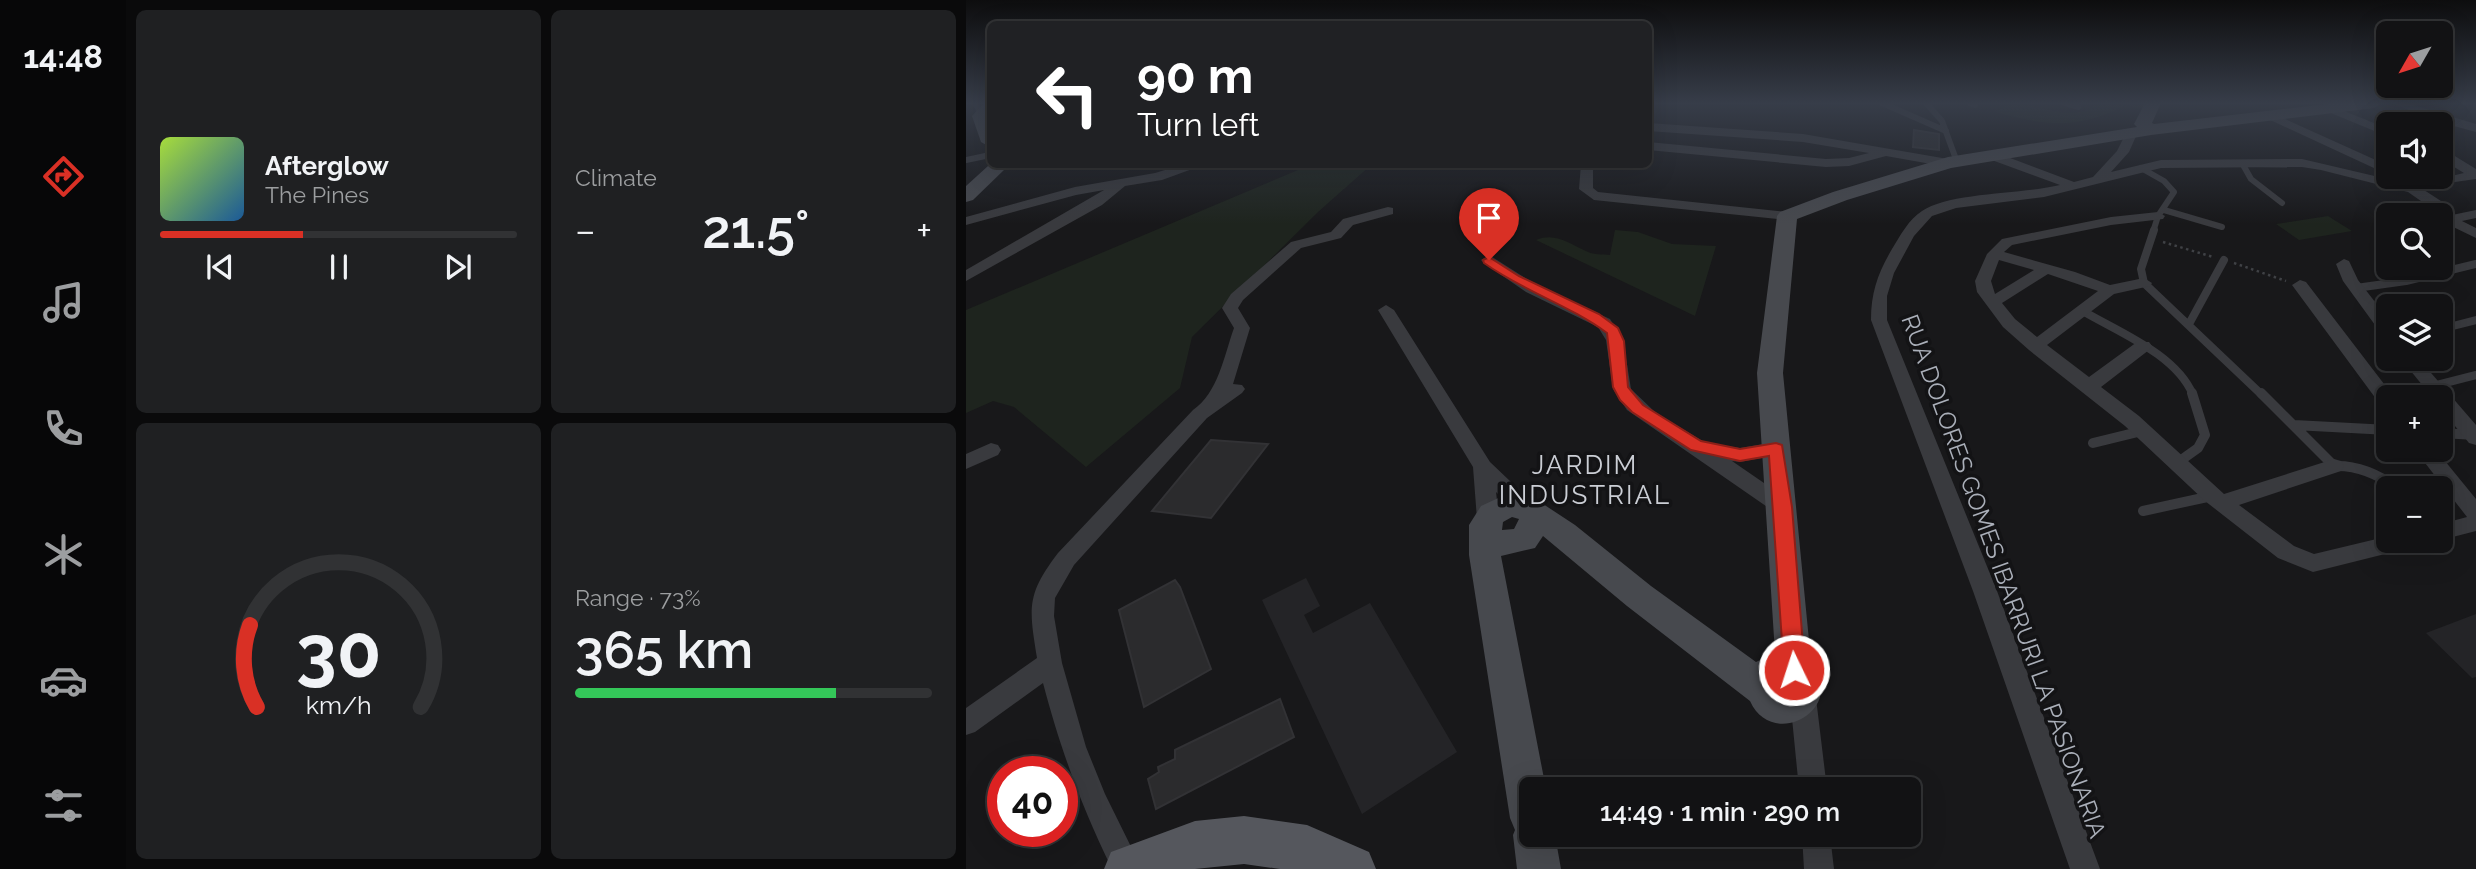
<!DOCTYPE html>
<meta charset="utf-8">
<style>
:root{--surface:#121214;--page:#1f2022;--text:#f1f3f6;--muted:#9c9ea0;--line:#313234;--accent:#d93025}
body{margin:0;font-family:Raleway,sans-serif;background:var(--page);color:var(--text);height:100vh;display:flex;flex-direction:column;font-size:26px;white-space:nowrap}
*{box-sizing:border-box;margin:0}
p{font-size:23px;color:var(--muted)}
.icon{flex:none;width:38px;height:38px;fill:none;stroke:currentColor;stroke-width:2;stroke-linecap:round;stroke-linejoin:round}
.map{position:relative;flex:1;overflow:hidden}
.details{display:flex;flex-direction:column;gap:10px;padding:10px;background:#0a0a0b;width:840px}
.details>*{flex:none}
.top-card{position:absolute;left:21px;top:21px;width:665px;height:147px;border-radius:10px;box-shadow:0 7px 28px #0002,0 0 0 2px var(--line);background:#202124;color:#fff;overflow:hidden}
.needle{width:46px;rotate:231deg}
.controls{position:absolute;left:1410px;top:21px;display:grid;gap:14px}
.controls a{display:grid;place-items:center;width:77px;height:77px;border-radius:10px;background:var(--surface);box-shadow:0 7px 28px #0002,0 0 0 2px var(--line);font-size:35px}
.speed{position:absolute;left:21px;top:756px;display:flex;gap:14px;font-size:35px;font-weight:700;text-align:center}
.speed>*{display:grid;place-content:center;width:91px;height:91px;border-radius:50%;background:var(--surface);box-shadow:0 7px 28px #0002,0 0 0 2px var(--line);line-height:1}
.speed .limit{border:10px solid #d22;background:#fff;color:#111}
.pin{position:absolute;display:grid;place-items:center;width:60px;height:60px;color:#fff;margin:-72px -30px;border-radius:50% 50% 50% 0;rotate:-45deg;box-shadow:0 0 7px #0007}
.pin .icon{rotate:45deg}
.me{position:absolute;width:77px;margin:-38px;rotate:356deg;stroke-linejoin:round;filter:drop-shadow(0 0 5px #0008)}
.turn{display:flex;align-items:center;gap:24px;height:147px;padding:0 35px;font-size:32px}
.turn .icon{width:91px;height:91px;stroke-width:2.5}
.turn b{display:block;font-size:49px;line-height:60px}
.big{font-size:52px;font-weight:600;line-height:1.1}
.details .tile{flex:1;display:flex;flex-direction:column;justify-content:center;gap:10px;min-width:0;padding:0 24px;border-radius:10px;background:var(--page)}
.details .dial{align-items:center;gap:0}
.dial svg{height:182px;overflow:visible;fill:none;stroke:var(--line);stroke-width:7;stroke-linecap:round;text-anchor:middle}
.dial text{fill:var(--text);stroke:none}
.song{display:flex;align-items:center;gap:21px}
.cover{width:84px;height:84px;border-radius:10px;background:linear-gradient(135deg,hsl(80 70% 55%),hsl(210 70% 35%))}
.played{height:7px;border-radius:4px;background:linear-gradient(90deg,var(--accent) 40%,var(--line) 40%)}
.keys{display:flex;justify-content:space-around;direction:ltr}
.heat{display:flex;justify-content:space-between;align-items:center;font-size:38px;direction:ltr}
.charge{height:10px;border-radius:5px;background:linear-gradient(90deg,#34c759 73%,var(--line) 0)}
.details .tiles{flex:1;display:grid;gap:10px;grid-template-columns:repeat(2,1fr)}
.trip{position:absolute;left:553px;top:777px;width:402px;height:70px;border-radius:10px;background:var(--surface);box-shadow:0 7px 28px #0002,0 0 0 2px var(--line);font-weight:600;line-height:70px;text-align:center}
main{display:flex;flex:1;min-height:0}
.tab-bar{display:flex;flex-direction:column;width:126px;justify-content:space-around;align-items:center;background:#070708;color:var(--muted)}
.tab-bar .icon{width:49px;height:49px}
.tab-bar .on{color:var(--accent)}
.tab-bar b{font-size:32px;color:var(--text)}
.map>svg:first-child{display:block}
.built{fill:#242427}
.green{fill:#1e241e}
.building{fill:#2b2b2d;stroke:#323235;stroke-width:2}
.lines{fill:none;stroke-linecap:round;stroke-linejoin:round}
.path{stroke:#3f4145;stroke-width:2.5;stroke-dasharray:2.5 3.5;stroke-linecap:butt}
.lane-far2{stroke:#393a3e;stroke-width:6}
.lane-far1{stroke:#393a3e;stroke-width:8}
.lane{stroke:#393a3e;stroke-width:10}
.street{fill:#393a3e;fill-rule:evenodd}
.secondary{fill:#47494e;fill-rule:evenodd}
.primary{fill:#55575d;fill-rule:evenodd}
.route{fill:#d93025;stroke:#8d1f18;stroke-width:2}
.labels{text-anchor:middle;dominant-baseline:central;stroke-width:7;stroke-linejoin:round;paint-order:stroke}
.street-label{font-size:24px;fill:#aaafb9;stroke:#131315}
.neighbourhood-label{font-size:26px;letter-spacing:2px;fill:#cbced5;stroke:#131315}
</style>
<main>
<nav class="tab-bar">
<b>14:48</b>
<svg class="icon on" aria-label="directions" viewBox="0 0 24 24"><path d="M12 3l9 9-9 9-9-9zM9 14v-3h6M13 9l2 2-2 2"/></svg>
<svg class="icon" aria-label="music" viewBox="0 0 24 24"><path d="M9 18V5l10-2v13"/><circle cx="6" cy="18" r="3"/><circle cx="16" cy="16" r="3"/></svg>
<svg class="icon" aria-label="phone" viewBox="0 0 24 24"><path d="M5 4h4l2 5-3 2q2 4 5 5l2-3 5 2v4C11 20 4 13 5 4z"/></svg>
<svg class="icon" aria-label="climate" viewBox="0 0 24 24"><path d="M12 3v18M4 7l16 10M4 17L20 7"/></svg>
<svg class="icon" aria-label="car" viewBox="0 0 24 24"><path d="M5 17H2v-5l4-1 3-4h7l3 4 3 1v5h-3M9 17h6M6 11h13"/><circle cx="7" cy="17" r="2"/><circle cx="17" cy="17" r="2"/></svg>
<svg class="icon" aria-label="filters" viewBox="0 0 24 24"><path d="M4 7h16M4 17h16"/><circle cx="9" cy="7" r="2"/><circle cx="15" cy="17" r="2"/></svg>
</nav>
<section class="details">
<div class="tiles">
<div class="tile">
<div class="song"><i class="cover"></i><div><b>Afterglow</b><p>The Pines</p></div></div>
<div class="played"></div>
<div class="keys"><svg class="icon" aria-label="previous" viewBox="0 0 24 24"><path d="M18 5L8 12l10 7zM5 5v14"/></svg><svg class="icon" aria-label="pause" viewBox="0 0 24 24"><path d="M8 5v14M16 5v14"/></svg><svg class="icon" aria-label="next" viewBox="0 0 24 24"><path d="M6 5l10 7-10 7zM19 5v14"/></svg></div>
</div>
<div class="tile"><p>Climate</p>
<div class="heat"><a>−</a><b class="big">21.5°</b><a>+</a></div>
</div>
<div class="tile dial"><svg viewBox="0 0 100 80">
<path d="M14 69A42 42 0 1 1 86 69"/>
<path d="M14 69A42 42 0 0 1 11 33" stroke="#d93025"/>
<text x="50" y="56" font-size="32" font-weight="700">30</text>
<text x="50" y="72" font-size="11">km/h</text>
</svg></div>
<div class="tile"><p>Range · 73%</p><b class="big">365 km</b><div class="charge"></div></div>
</div>
</section>
<div class="map">
<svg width="1510" height="869" viewBox="0 0 1510 869">
<rect width="100%" height="100%" fill="#18181a"/>
<path class="built" d="M340,578L354,606L338,615L347,633L404,603L491,752L396,814L296,600Z
M1510,614V677L1506,678L1460,633Z"/>
<path class="green" d="M1045,103C1069,103 1097,119 1121,110C1125,109 1127,105 1130,104C1140,99 1169,101 1179,104V110L1160,105C1112,130 1079,126 1029,112Z
M344,165H405L352,212L226,337L214,388L120,467L48,407L27,401L0,413V310Z
M1362,216L1386,231L1333,240L1310,224Z
M649,230L672,232L706,244L750,246L729,316L570,240C590,232 603,244 622,252C628,255 637,254 644,255Z"/>
<path class="building" d="M948,130L973,134V150L947,147Z
M245,440L302,444L245,518L186,511Z
M209,580L214,587L245,669L178,707L153,610Z
M314,699L328,737L190,809L182,779L193,772L192,767L209,759V750Z"/>
<g class="lines">
<path class="path" d="M1197,242L1247,257
M1268,263L1320,281"/>
<path class="lane-far2" d="M9,103L15,113
M916,103L980,131
M960,103L976,121L991,162
M1004,103L1009,105
M1099,103L1112,107
M0,160L24,155
M1276,163L1285,179L1316,203
M31,168L46,164
M1175,168L1198,181L1208,192L1192,216L1187,232
M1198,210L1256,227"/>
<path class="lane-far1" d="M1188,230L1175,269L1178,283L1296,395
M1390,288L1440,281L1510,264
M1115,310C1152,332 1210,354 1227,395
M1223,324L1258,260
M1475,329L1510,320
M1467,386L1510,375"/>
<path class="lane" d="M1295,393L1368,466C1392,465 1412,474 1431,488
M1328,425L1423,430
M1475,433L1510,435
M1127,443L1176,431
M1211,463L1232,448L1239,435L1226,393
M1177,511L1246,496"/>
<path class="street" d="M1425,103H1440L1510,124V132L1477,123Z
M1360,107H1368L1423,129V137L1360,111Z
M1300,114H1308L1423,166V175L1300,118Z
M682,123L837,134L982,159L988,163L982,167L920,156L883,166L860,167L682,150V142L860,159L883,158L903,153L837,142L682,131Z
M1165,130L1171,134L1163,152L1145,172L1195,160L1336,159L1447,185L1498,173L1475,159V149L1479,150L1510,169V179L1482,183L1458,190L1475,201L1486,215L1510,210V218L1496,221L1510,228V238L1481,224L1475,225V215L1442,192L1355,170L1336,167L1195,168L1078,197L990,208L966,216L948,236L928,273L921,296V320L1031,591L1134,869H1104L1007,591L905,320C905,292 912,273 926,249C934,236 943,219 956,211C983,192 1058,194 1094,185L1023,159V153H1031L1108,182L1127,177L1151,151L1161,131Z
M219,164H240L196,180L159,186L136,205L0,281V270L138,190L110,195L0,225V217L109,187L189,173Z
M615,164H627V188L632,192L821,212L828,216L821,220L628,200L613,189Z
M422,207L427,208V214L387,225L375,238L335,248L277,300L272,308L284,328L267,384L276,385L279,389L276,393L241,418L108,565L89,598L88,616L96,663L120,747L139,794L176,869H146C115,805 95,751 77,683L9,732L0,735V708L71,658C63,608 60,595 92,553L227,410C252,393 258,356 268,328L256,308L265,294L325,242L365,232L377,219Z
M1192,212L1199,216L1197,219L1145,225L1046,245L1038,252L1109,272L1144,285L1178,278L1186,283L1184,286L1148,294L1081,345L1123,377L1171,342H1183L1186,346L1183,350L1135,387L1173,416L1258,494L1368,459L1375,461L1378,466L1375,471L1273,505L1328,546L1348,554L1423,536V541H1450L1447,547L1347,572L1312,558L1239,501L1159,426L1063,350L1037,327L1011,292L1009,281L1021,254L1036,239L1145,217ZM1033,260L1068,270L1029,294L1025,281ZM1082,274L1132,291L1071,337L1049,319L1036,303Z
M1422,229L1423,237L1417,236L1415,233L1417,230Z
M523,255L572,286L644,319L657,340L665,389L690,413L740,443L774,448L810,442L817,444L820,449L817,454L774,462L766,461L824,501L828,507L824,513L817,515L810,513L661,410L647,389L640,340L632,327L560,292L518,263L515,260Z
M1378,259L1383,261L1392,280L1423,320V337L1417,336L1377,281L1370,264Z
M1334,280L1340,282L1428,397H1423V409L1416,407L1326,285Z
M420,305L428,310L524,462L564,500L567,506L564,512C549,517 540,502 530,492L533,519L530,525L522,527L514,525L511,519L507,467L412,310Z
M1435,359H1453L1510,425V445L1503,443L1475,409V397H1466Z
M25,443L32,445L35,450L32,455L0,469V454Z
M1449,450H1470L1510,499V531L1475,540V524L1501,517Z
M837,686L846,690L850,698L861,789H833L824,698L828,690Z
M836,835H864L868,869H838Z"/>
<path class="secondary" d="M18,103H24V147L15,142L6,116Z
M1179,103H1195L1186,123L1188,124L1371,103H1416L1408,108L1185,135L985,168L881,200L831,219L817,373L845,661C883,710 806,751 784,701L661,606L577,536L569,548L535,556L580,789H565V835H589L595,869H551L547,835L549,830L544,818L503,555V525L515,506L541,494L571,500L609,525L685,586L790,662L809,653L791,373L811,216L814,212L867,192L982,157L1171,127L1168,124ZM546,517L553,519L548,529L536,530L537,522Z
M24,160V164H40V168L7,200L0,202V186L22,166Z"/>
<path class="primary" d="M278,816L341,825L403,852L410,869H314L278,864L229,869H138L145,852L229,821Z"/>
</g>
<linearGradient id="sky" x2="0" y2="1"><stop stop-color="#0d0d0e"/><stop offset="0.46" stop-color="#373d49"/><stop offset="1" stop-color="#373d49" stop-opacity="0"/></linearGradient>
<rect width="1510" height="224" fill="url(#sky)"/>
<path class="route" d="M523,257L553,276L633,314L652,328L658,341L662,387L677,405L735,441L774,449L810,443L816,445L826,507L839,670L836,677L828,680L821,677L818,670L803,456L774,461L725,450L666,412L654,400L647,387L641,333C603,305 557,291 518,263L517,260Z"/>
<g class="labels">
<g class="street-label">
<text transform="translate(1038 576) rotate(70)">RUA DOLORES GOMES IBARRURI LA PASIONARIA</text>
</g>
<g class="neighbourhood-label">
<text x="619" y="465">JARDIM<tspan x="619" dy="30">INDUSTRIAL</tspan></text>
</g>
</g>
</svg>
<div class="controls">
<a><svg class="needle" viewBox="-14 -14 28 28"><path d="M0-13l5 13h-10z" fill="#e53935"/><path d="M0 13l5-13h-10z" fill="#9c9ea0"/></svg></a>
<a><svg class="icon" aria-label="sound" viewBox="0 0 24 24"><path d="M4 9h4l5-4v14l-5-4H4zM17 9q2 3 0 6"/></svg></a>
<a><svg class="icon" aria-label="search" viewBox="0 0 24 24"><circle cx="10" cy="10" r="6"/><path d="M15 15l6 6"/></svg></a>
<a><svg class="icon" aria-label="layers" viewBox="0 0 24 24"><path d="M12 4l9 5-9 5-9-5zM3 14l9 5 9-5"/></svg></a>
<a>+</a>
<a>−</a>
</div>
<div class="speed"><div class="limit">40</div></div>
<div class="pin" style="left:523px;top:260px;background:#d93025"><svg class="icon" aria-label="arrive" viewBox="0 0 24 24"><path d="M6 21V4h12l-3 4 3 4H6"/></svg></div>
<svg class="me" style="left:828px;top:670px" viewBox="-20 -20 40 40"><circle r="17" fill="#d93025" stroke="#fff" stroke-width="3"/><path d="M0-11L8 9 0 5-8 9z" fill="#fff"/></svg>
<div class="trip">14:49 · 1 min · 290 m</div>
<div class="top-card">
<div class="turn"><svg class="icon" aria-label="left" viewBox="0 0 24 24"><path d="M17 20v-9H6M10 6l-5 5 5 5"/></svg><div><b>90 m</b>Turn left</div></div>
</div>
</div>
</main>
